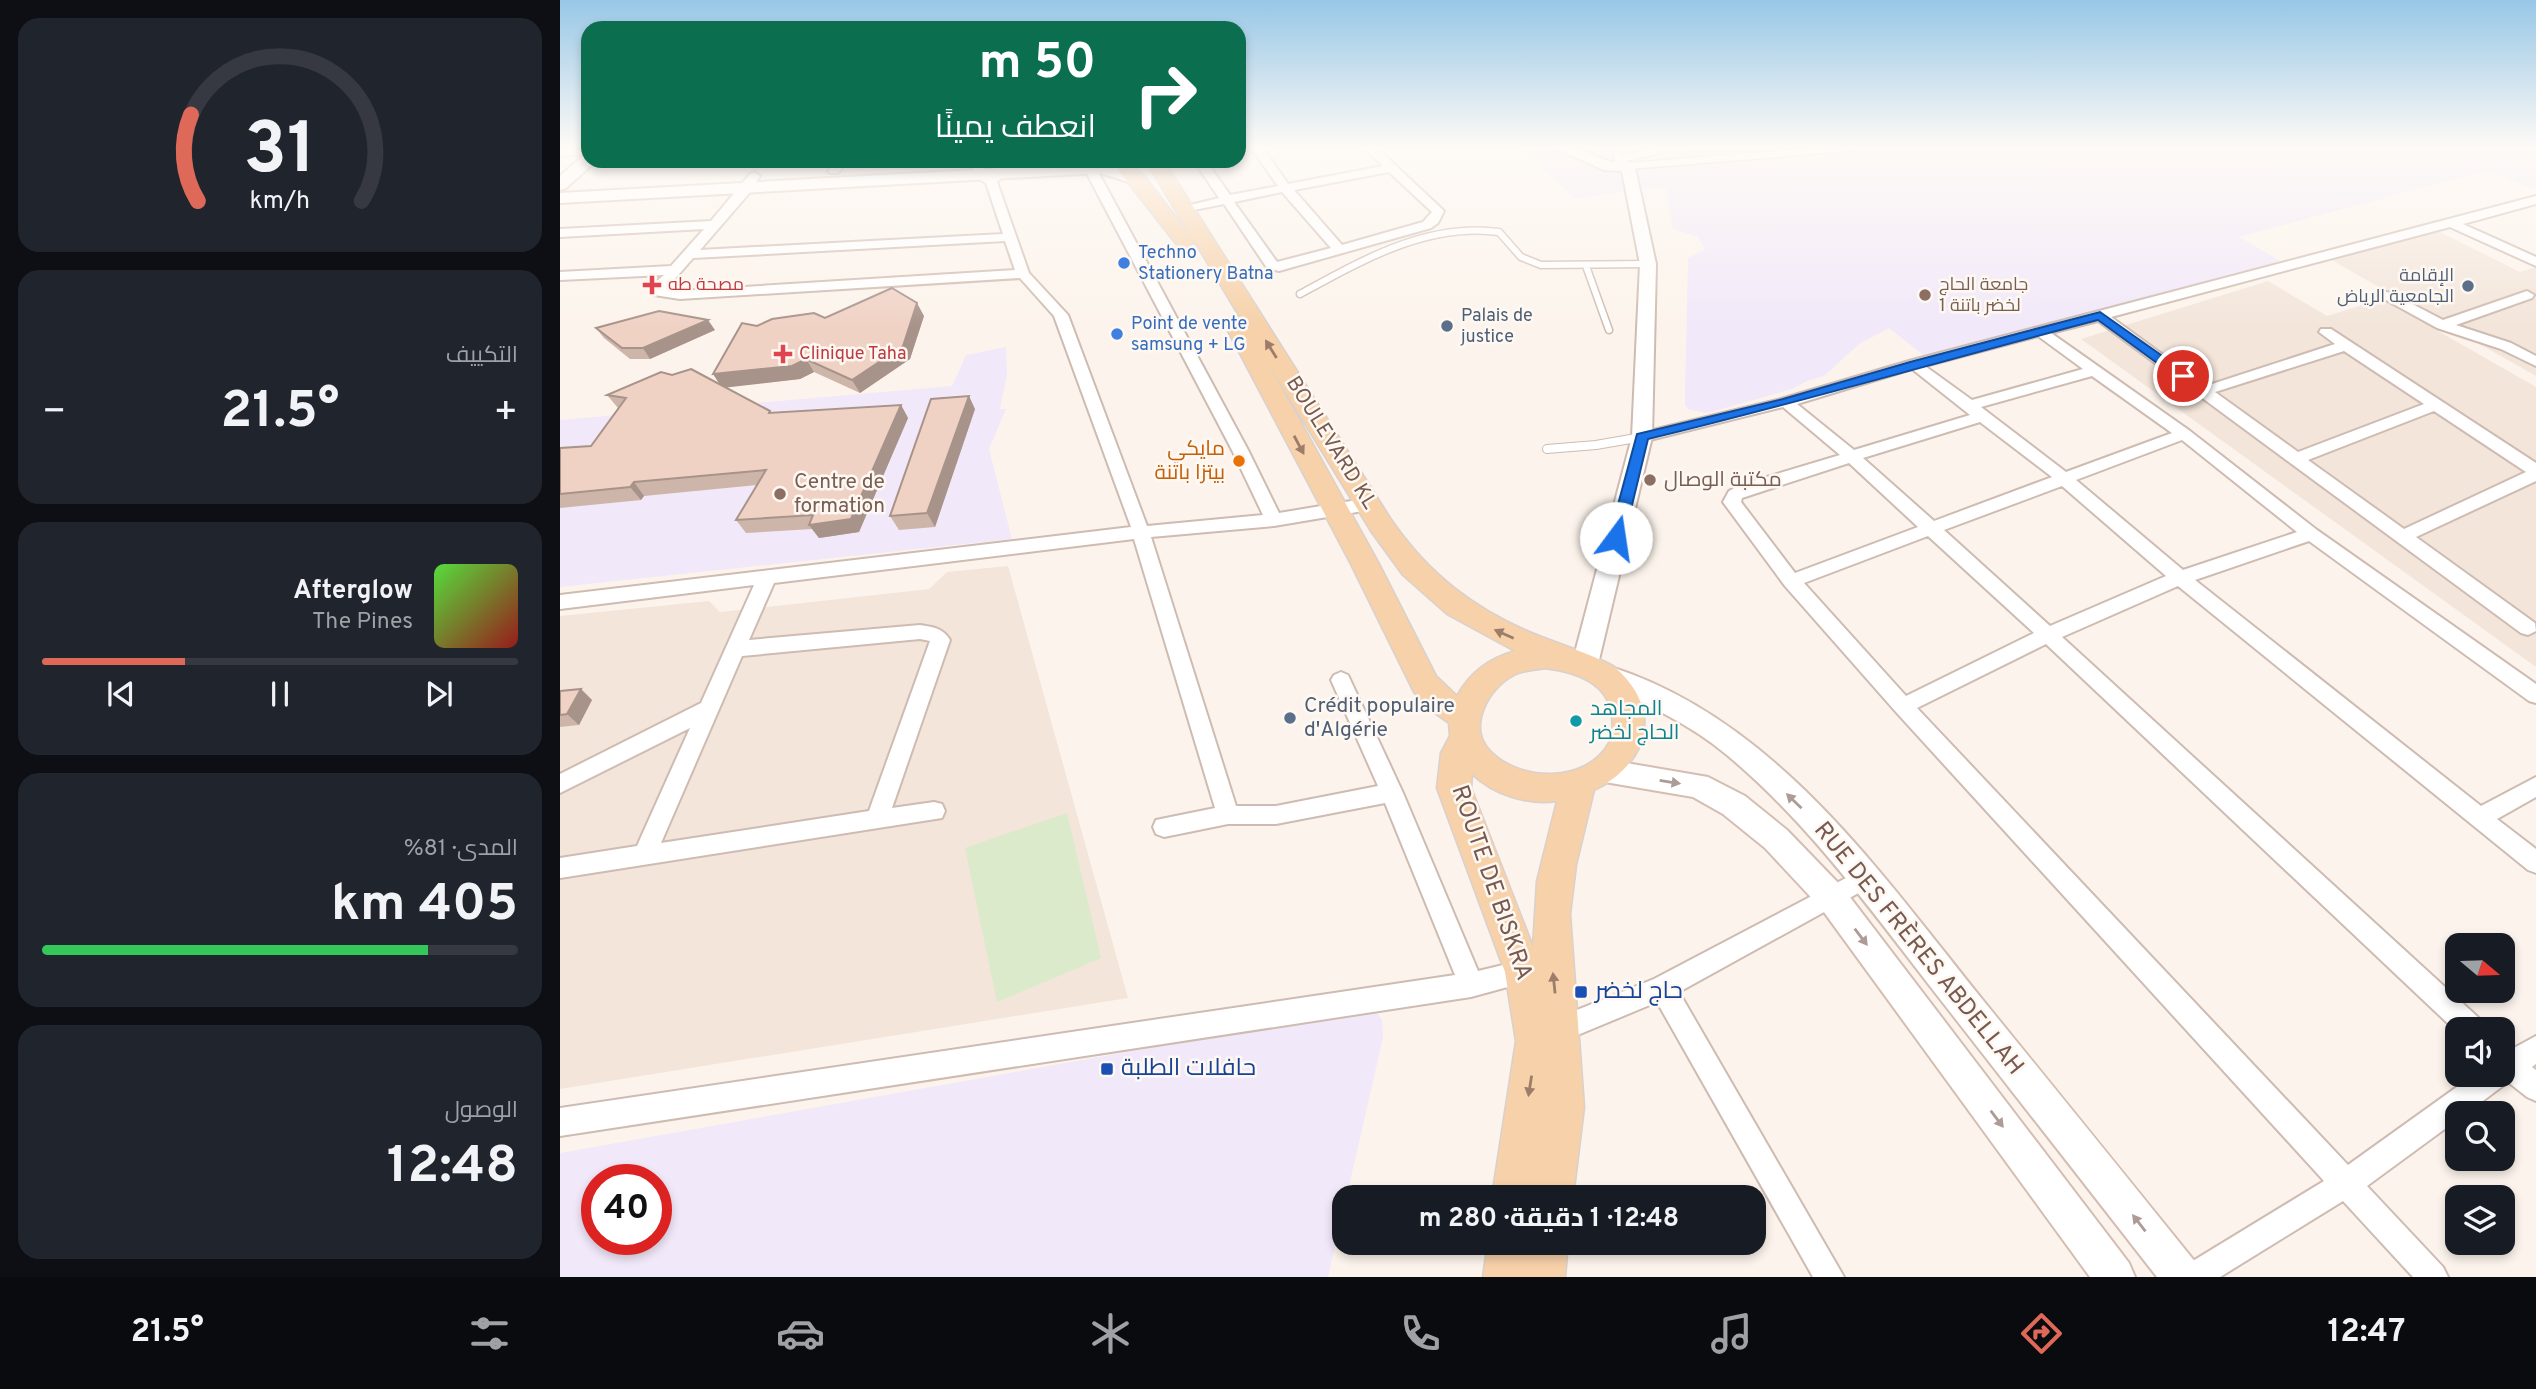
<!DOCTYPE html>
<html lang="ar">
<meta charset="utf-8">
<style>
:root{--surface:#171b24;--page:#20242c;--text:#f1f3f6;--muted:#9ea1a6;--line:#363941;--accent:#de6958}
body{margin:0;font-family:Overpass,Cairo,sans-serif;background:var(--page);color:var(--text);direction:rtl;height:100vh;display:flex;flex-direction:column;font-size:26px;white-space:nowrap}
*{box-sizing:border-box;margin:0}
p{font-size:23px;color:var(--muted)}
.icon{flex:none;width:38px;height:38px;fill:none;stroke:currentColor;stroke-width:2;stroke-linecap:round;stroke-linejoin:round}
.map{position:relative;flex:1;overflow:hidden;direction:ltr}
.side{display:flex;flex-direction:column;gap:18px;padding:18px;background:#0d0f14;width:560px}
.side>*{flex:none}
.guide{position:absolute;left:21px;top:21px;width:665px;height:147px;border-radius:21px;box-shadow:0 4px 10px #0003;direction:rtl;background:#0b6e4f;color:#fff;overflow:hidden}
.needle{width:46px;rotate:109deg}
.controls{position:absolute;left:1885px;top:933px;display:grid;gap:14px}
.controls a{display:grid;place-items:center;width:70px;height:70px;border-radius:14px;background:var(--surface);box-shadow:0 4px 10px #0003;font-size:35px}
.speed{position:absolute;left:21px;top:1164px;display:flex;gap:14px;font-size:35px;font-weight:700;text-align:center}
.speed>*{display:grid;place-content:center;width:91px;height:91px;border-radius:50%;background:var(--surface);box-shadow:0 4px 10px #0003;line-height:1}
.speed .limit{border:10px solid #d22;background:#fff;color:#111}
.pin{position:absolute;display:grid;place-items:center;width:60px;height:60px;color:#fff;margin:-30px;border:4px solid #fff;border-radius:50%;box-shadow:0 2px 7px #0007}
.me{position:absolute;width:77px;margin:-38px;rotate:14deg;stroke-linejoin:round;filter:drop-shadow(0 0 5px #0008)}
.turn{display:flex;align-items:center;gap:24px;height:147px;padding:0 35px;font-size:32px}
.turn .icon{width:91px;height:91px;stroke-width:2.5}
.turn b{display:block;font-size:49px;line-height:60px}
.big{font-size:52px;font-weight:700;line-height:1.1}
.side .widget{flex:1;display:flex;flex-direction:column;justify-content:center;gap:10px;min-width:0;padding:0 24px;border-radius:21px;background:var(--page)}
.side .dial{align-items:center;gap:0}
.dial svg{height:182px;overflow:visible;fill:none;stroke:var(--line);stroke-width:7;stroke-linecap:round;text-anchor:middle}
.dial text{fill:var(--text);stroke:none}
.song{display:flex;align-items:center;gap:21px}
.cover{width:84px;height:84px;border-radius:10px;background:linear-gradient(135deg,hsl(110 70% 55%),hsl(0 70% 35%))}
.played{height:7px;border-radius:4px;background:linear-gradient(90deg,var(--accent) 30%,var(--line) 30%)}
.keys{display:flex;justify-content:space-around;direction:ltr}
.heat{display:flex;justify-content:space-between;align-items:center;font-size:38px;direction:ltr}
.charge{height:10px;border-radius:5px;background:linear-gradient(90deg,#34c759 81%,var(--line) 0)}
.trip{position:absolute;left:772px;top:1185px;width:434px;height:70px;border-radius:21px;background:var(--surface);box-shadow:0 4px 10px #0003;font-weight:700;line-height:70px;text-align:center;direction:rtl}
.tabs{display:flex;height:112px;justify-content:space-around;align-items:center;background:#090b0e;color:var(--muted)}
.tabs .icon{width:49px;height:49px}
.tabs .current{color:var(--accent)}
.tabs b{font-size:32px;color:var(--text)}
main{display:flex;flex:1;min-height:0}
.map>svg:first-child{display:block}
.residential{fill:#f3e5da}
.education{fill:#f1e8f9;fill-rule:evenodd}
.green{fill:#daeaca}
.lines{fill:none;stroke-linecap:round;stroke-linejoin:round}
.service-far1-casing{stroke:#cebbb1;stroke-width:9}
.service-casing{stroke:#cebbb1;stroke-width:10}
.minor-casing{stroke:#cebbb1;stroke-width:4}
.tertiary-casing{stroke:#cebbb1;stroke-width:4}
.secondary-casing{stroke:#d4bdb1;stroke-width:4}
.primary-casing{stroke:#d9d1ce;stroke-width:3}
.service-far1{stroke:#fff;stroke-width:6}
.service{stroke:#fff;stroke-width:8}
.minor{fill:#fff;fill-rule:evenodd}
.tertiary{fill:#fff;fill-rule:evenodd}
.secondary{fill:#fff;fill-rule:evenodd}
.primary{fill:#f6d1a9;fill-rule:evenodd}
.wall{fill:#ceb5a9}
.shaded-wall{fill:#a8938a}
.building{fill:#f0d2c5;stroke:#a8938a;stroke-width:2}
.oneway{fill:#9d7d6a}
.oneway2{fill:#ad9b95}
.route{fill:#1a73e8;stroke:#114b97;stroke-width:2}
.shop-dot{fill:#3f7fe0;stroke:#fef8f2;stroke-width:2.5}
.health-dot{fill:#e0444e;stroke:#fef8f2;stroke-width:2.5}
.service-dot{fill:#5c6f8a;stroke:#fef8f2;stroke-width:2.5}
.education-dot{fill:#8d6e63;stroke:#fef8f2;stroke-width:2.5}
.food-dot{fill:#e8710a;stroke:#fef8f2;stroke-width:2.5}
.culture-dot{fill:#0f9aa8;stroke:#fef8f2;stroke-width:2.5}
.transit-dot{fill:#1a4fb4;stroke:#fef8f2;stroke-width:2.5}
.labels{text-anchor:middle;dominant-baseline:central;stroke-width:5;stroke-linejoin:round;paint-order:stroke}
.far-shop-label{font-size:18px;fill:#366cbe;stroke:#fef8f2;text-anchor:start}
.far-service-label{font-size:18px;fill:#4e5e75;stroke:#fef8f2;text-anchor:end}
.far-health-label{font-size:18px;fill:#be3a42;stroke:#fef8f2;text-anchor:start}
.far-education-label{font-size:18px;fill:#785e54;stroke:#fef8f2;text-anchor:start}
.street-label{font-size:21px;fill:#77594f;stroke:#fef8f2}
.food-label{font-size:21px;fill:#c56008;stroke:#fef8f2;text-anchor:end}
.education-label{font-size:21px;fill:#785e54;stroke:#fef8f2;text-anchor:start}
.service-label{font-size:21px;fill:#4e5e75;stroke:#fef8f2;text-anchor:start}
.culture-label{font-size:21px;fill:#0d838f;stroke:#fef8f2;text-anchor:start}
.near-street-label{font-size:24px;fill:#77594f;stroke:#fef8f2}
.near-transit-label{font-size:24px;fill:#164399;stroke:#fef8f2;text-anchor:start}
</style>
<main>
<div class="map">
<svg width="1976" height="1277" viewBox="0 0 1976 1277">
<rect width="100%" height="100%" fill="#fcf4ec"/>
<path class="residential" d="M1878,231L1960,272L1976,267V376L1768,258Z
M1708,281L1767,316L1822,299L1976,387V667L1521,339Z
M448,566L568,998L0,1089V616L149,601L160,612L369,589L387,572Z"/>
<path class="education" d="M960,148H1976V190L1928,170L1679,237L1724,263L1368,359L1329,328L1299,344L1264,376L1247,381L1232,389L1147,413L1130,410L1125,405V394L1128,258L1145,249L1138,237L1113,229L1106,187L1015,198Z
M446,347L447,374L440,409H446L429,449L452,539L0,587V420L392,386L406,355Z
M814,1008L822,1020L823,1038L768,1277H0V1153ZM37,1180H96V1239H37Z"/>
<path class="green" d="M1145,148H1231L1099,159Z
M507,813L541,958L437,1002L405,848Z"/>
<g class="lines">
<g class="service-far1-casing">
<path id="service-far1" d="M1055,148L1058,160L1069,166L1290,148
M1058,160L1099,150
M1026,266L1049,330
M740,294C801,261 867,222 939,232L961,257L981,265L1088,264"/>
</g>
<g class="service-casing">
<path id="service" d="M987,449L1036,445L1082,437"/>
</g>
<g class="minor-casing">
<path id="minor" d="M28,148V154L0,156V150Z
M691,148H703L728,184L823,166L804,148H817L884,211L878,223L871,228L719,271L707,268L664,204L624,212L618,208L659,198L634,161H646L670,195L718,186ZM829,172L872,212L863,222L782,245L734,190ZM722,192L771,248L717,262L674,202Z
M276,161H288L278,173H270L268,171Z
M415,161H423L424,173L430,176L434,173L433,161L444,162L446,174L437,182L469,273L508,315L587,526L703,515L672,450L524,168L530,165L536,168L688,450L719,513L809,498L818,504L809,510L714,526L591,537L676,806H716L818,786L771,680L774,675L781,672L788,675L843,793L918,971L964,960L973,964L976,972L973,980L911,997L0,1136V1108L895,975L825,803L716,824H668L604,837L596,834L593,827L596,820L655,808L574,539L214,583L189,640L360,625C373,627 383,628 390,640L332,808L374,802L382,804L385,811L382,818L0,878V858L77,846L130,728L0,793V774L141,703L194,585L0,609V595L571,527L494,316L460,278L120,299L94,295C89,287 98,280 104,275L0,280V272L111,266L144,229L0,237V229L151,221L190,174L194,172L200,176L191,191L140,250L443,234L426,183L412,175ZM445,241L455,270L120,291L106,289L133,258ZM360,639L370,641L309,811L101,843L182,656Z
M1976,196V204L1903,224L1976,257V266L1890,227L1551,317L1646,386L1775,344L1759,332L1761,329H1771L1976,463V481L1856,537L1975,623L1976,631L1968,635L1961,633L1538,321L1491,333L1630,431L1757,530L1976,684V703L1969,701L1749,541L1635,580L1921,806L1976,777V797L1937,819L1976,849V873L1968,870L1618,586L1502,637L1921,1020L1925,1029H1897V1032L1486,644L1357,708L1788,1165L1915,1074H1942V1045L1952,1049L1976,1036V1064L1972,1067L1976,1070V1101L1967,1097L1948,1082L1907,1113H1897V1120L1807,1186L1883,1267L1888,1277H1853L1783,1201L1660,1277H1618L1623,1267L1764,1181L1336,712L1225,586L1163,502L1169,491L1180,485L1280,455L1223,407L1082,442L1074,437L1076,434L1221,399L1349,361ZM1478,336L1523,369L1412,400L1365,366ZM1784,351L1864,404L1738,452L1655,392ZM1352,369L1410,415L1294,450L1237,404ZM1532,376L1612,433L1506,472L1421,407ZM1874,411L1966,472L1844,529L1748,460ZM1420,422L1492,477L1374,521L1303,458ZM1622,440L1737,532L1623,570L1516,480ZM1289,463L1358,527L1235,573L1181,502L1182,498ZM1502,486L1606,576L1490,626L1384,530ZM1368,536L1474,633L1346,696L1244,583Z
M1967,291L1974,295L1972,298L1896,325L1951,343L1976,356V366L1941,349L1877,328L1819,296L1826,292L1831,293L1883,320Z
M1305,868L1313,871L1317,878L1313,885L1119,992L1284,1277H1253L1097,1002L996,1044L987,1040L983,1031L987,1022L1094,979Z"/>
</g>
<g class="tertiary-casing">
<path id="tertiary" d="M994,148H1014L1051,162L1074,163L1096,264L1092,437L1038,664L1034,671L1025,673L1016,671L1012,664L1072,437L1080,264L1062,171L1044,170Z"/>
</g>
<g class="secondary-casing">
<path id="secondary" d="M28,155V161H35L34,163L6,188L0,190V176L22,157Z
M541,163L584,177L586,180L578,185L540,173L0,203V193Z
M1048,666C1214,718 1318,870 1422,999C1494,1087 1565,1175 1636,1263L1642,1277H1597C1520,1178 1443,1080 1366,981C1305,902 1244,819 1167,755C1129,723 1084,703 1038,683L1034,676L1038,669Z
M1043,759L1148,777L1185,796L1227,830L1283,888L1569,1263L1575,1277H1530L1261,908L1205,848L1163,814L1133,797L1033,780L1028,771L1033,762Z"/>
</g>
<g class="primary-casing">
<path id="primary" d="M551,161H569L584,176L632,238L586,161H604L830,518C868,574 916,611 979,636C1004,646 1029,653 1053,666C1104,707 1089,764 1034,790L1016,865L1010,914L1024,1107L1013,1197H932L956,1041L945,972L877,788L881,753L890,736L889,723L868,708L854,692L791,564L667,329L670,324H684L635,242L625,248L618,246ZM709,365L811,531L843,575L887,614L955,651C929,659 911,671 897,696L876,676L819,564ZM985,668C1015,672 1049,682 1052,717C1053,726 1053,736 1049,743C1026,784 960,782 930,751C907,727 928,688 954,675C963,670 975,670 985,668ZM912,774C934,795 967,805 997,801L977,881L973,947L911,788Z
M928,1242H1008L1005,1277H923Z"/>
</g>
<use href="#service-far1" class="service-far1"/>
<use href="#service" class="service"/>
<use href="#minor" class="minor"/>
<use href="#tertiary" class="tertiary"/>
<use href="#secondary" class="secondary"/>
<use href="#primary" class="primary"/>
</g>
<path class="wall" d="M364,316L350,359L300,393L254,372L240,379L165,387L210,411L211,413L341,405L348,418L299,532L259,538L252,529L186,533L176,520L197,485L84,496L81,500L0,508V448L31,446L58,408L47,395L160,384L197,326L265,318Z
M36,328L155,330L90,359H70L44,338Z
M415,409L375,527L339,530L330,516Z
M21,689L32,700L19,725L0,727V691Z"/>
<path class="shaded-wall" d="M357,303L364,316L350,359L300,393L292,380Z
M148,320L155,330L90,359L83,348Z
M246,359L254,372L240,379L162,388L153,374Z
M409,396L415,409L375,527L367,513Z
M341,405L348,418L299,532L259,538L249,525Z
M74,482L84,496L81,500L70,487Z
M21,689L32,700L19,725L7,714Z"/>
<path class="building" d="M332,288L357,303L343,346L292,380L246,359L232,366L153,374L182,323L197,326L212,319L254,313L265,318Z
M99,311L148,320L83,348H62L36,328Z
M131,369L210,411L209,413L341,405L291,519L249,525L253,515L176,520L206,470L74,482L70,487L0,494V448L31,446L66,398L47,395L101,372L112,375Z
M409,396L367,513L330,516L371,399Z
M21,689L7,714L0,715V691Z"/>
<defs><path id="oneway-solid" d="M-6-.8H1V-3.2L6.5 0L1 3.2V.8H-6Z" transform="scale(1.75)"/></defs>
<g class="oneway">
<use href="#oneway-solid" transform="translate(711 349) rotate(-122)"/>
<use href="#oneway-solid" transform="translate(739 445) rotate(62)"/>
<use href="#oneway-solid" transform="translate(944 634) rotate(-156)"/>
<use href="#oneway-solid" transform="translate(994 983) rotate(-96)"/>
<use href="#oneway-solid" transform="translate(970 1086) rotate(99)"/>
</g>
<g class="oneway2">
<use href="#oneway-solid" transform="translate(1110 782) rotate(9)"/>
<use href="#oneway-solid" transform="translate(1234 801) rotate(-136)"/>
<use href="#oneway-solid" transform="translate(1301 937) rotate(53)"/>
<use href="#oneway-solid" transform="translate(1437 1119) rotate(53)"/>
<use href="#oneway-solid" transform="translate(1579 1223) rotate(-128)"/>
</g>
<linearGradient id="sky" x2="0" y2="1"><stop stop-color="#98c7e7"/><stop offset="0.45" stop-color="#fefaf6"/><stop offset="1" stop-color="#fefaf6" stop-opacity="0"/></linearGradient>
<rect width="1976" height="327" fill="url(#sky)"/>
<path class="route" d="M1540,312L1628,374V379H1619L1538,320C1388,359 1239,403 1088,439L1064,538L1056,543L1049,538L1077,434L1223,399L1350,362Z"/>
<g class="shop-dot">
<circle cx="564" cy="263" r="7"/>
<circle cx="557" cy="334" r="7"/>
</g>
<g class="health-dot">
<path d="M88.5 274.5h7v7h7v7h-7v7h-7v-7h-7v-7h7z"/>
<path d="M219.5 343.5h7v7h7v7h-7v7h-7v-7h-7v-7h7z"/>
</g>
<g class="service-dot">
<circle cx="1908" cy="286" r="7"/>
<circle cx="887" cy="326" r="7"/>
<circle cx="730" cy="718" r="7"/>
</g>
<g class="education-dot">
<circle cx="1365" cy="295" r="7"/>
<circle cx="1090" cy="480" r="7"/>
<circle cx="220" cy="494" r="7"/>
</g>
<circle class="food-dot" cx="679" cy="461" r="7"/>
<circle class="culture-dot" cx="1016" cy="721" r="7"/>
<g class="transit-dot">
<rect x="1014" y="985" width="14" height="14" rx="3.5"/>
<rect x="540" y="1062" width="14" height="14" rx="3.5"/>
</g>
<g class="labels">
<g class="far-shop-label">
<text x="578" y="253">Techno<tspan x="578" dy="21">Stationery Batna</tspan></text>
<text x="571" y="324">Point de vente<tspan x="571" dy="21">samsung + LG</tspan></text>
</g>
<g class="far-service-label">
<text x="1894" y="276">الإقامة<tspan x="1894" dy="21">الجامعية الرياض</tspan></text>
<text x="901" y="316" text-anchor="start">Palais de<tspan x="901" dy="21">justice</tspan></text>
</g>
<g class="far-health-label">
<text x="108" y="285">مصحة طه</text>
<text x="239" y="354">Clinique Taha</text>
</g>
<g class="far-education-label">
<text x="1379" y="285">جامعة الحاج<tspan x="1379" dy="21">لخضر باتنة 1</tspan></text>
</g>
<g class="street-label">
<text transform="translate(771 443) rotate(58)">BOULEVARD KL</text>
</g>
<g class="food-label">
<text x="665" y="449">مايكي<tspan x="665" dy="24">بيتزا باتنة</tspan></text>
</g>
<g class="education-label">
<text x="1104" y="480">مكتبة الوصال</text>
<text x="234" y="482">Centre de<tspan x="234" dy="24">formation</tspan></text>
</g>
<g class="service-label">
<text x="744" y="706">Crédit populaire<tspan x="744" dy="24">d'Algérie</tspan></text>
</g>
<g class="culture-label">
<text x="1030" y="709">المجاهد<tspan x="1030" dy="24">الحاج لخضر</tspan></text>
</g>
<g class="near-street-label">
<text transform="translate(931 883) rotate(71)">ROUTE DE BISKRA</text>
<text transform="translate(1358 949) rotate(51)">RUE DES FRÈRES ABDELLAH</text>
</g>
<g class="near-transit-label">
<text x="1035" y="992">حاج لخضر</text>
<text x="561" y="1069">حافلات الطلبة</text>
</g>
</g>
</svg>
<div class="controls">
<a><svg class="needle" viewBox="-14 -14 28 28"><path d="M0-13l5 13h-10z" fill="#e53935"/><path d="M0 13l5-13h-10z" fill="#9ea1a6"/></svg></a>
<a><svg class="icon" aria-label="sound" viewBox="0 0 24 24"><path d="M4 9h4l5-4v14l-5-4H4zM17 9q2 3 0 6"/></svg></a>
<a><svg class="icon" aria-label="search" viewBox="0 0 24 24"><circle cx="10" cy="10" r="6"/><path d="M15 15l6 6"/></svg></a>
<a><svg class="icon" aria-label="layers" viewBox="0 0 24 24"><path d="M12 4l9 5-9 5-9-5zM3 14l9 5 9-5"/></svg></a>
</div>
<div class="speed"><div class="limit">40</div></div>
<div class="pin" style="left:1623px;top:376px;background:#d93025"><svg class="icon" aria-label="arrive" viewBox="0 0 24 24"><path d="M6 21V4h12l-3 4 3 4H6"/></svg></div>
<svg class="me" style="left:1056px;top:538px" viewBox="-20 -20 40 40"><circle r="19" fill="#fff"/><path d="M0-13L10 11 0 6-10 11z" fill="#1a73e8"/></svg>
<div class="trip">12:48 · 1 دقيقة · 280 m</div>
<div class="guide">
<div class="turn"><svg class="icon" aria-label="right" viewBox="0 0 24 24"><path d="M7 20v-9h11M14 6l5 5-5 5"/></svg><div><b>50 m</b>انعطف يمينًا</div></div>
</div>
</div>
<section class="side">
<div class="widget dial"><svg viewBox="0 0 100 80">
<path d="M14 69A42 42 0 1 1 86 69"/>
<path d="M14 69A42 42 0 0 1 11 31" stroke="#de6958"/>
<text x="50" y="56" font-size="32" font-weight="700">31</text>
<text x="50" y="72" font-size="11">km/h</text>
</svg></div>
<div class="widget"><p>التكييف</p>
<div class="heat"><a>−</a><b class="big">21.5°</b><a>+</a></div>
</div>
<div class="widget">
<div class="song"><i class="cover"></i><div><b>Afterglow</b><p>The Pines</p></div></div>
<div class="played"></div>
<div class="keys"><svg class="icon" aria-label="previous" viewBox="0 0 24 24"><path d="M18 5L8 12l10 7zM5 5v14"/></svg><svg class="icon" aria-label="pause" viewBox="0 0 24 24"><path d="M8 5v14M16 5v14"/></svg><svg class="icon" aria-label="next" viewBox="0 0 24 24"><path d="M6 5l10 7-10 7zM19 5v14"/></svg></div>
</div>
<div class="widget"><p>المدى · 81%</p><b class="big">405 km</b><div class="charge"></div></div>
<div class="widget"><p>الوصول</p><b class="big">12:48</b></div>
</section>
</main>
<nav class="tabs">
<b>12:47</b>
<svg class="icon current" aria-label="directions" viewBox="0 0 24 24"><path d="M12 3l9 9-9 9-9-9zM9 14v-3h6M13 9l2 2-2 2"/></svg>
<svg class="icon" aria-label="music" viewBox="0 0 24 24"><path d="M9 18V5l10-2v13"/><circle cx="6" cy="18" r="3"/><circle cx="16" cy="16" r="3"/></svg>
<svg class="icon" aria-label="phone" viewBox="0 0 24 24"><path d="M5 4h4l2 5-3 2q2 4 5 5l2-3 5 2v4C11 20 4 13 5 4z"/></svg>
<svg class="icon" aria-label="climate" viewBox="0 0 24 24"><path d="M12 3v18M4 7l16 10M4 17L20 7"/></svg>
<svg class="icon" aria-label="car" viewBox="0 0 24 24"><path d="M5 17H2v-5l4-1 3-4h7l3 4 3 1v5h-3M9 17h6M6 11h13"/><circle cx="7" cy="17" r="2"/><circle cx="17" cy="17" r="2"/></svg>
<svg class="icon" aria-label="filters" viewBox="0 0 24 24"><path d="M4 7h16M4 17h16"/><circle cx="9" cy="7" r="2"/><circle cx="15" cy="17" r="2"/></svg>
<b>21.5°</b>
</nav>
